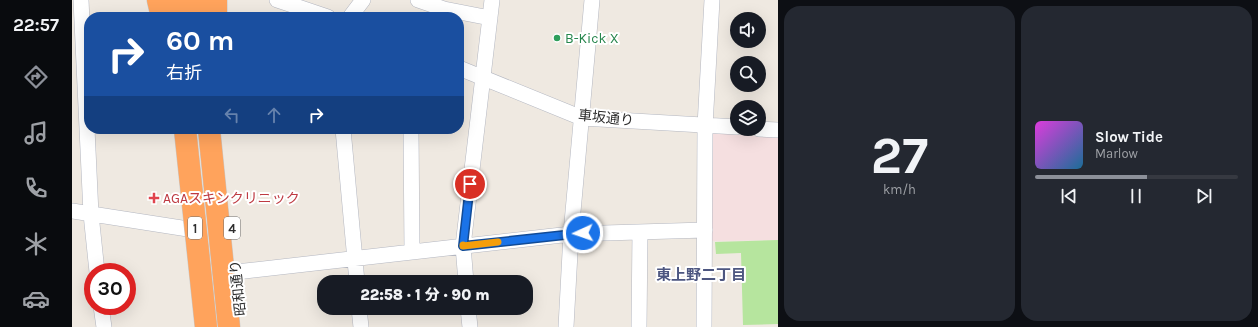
<!DOCTYPE html>
<html lang="ja">
<meta charset="utf-8">
<style>
:root{--surface:#171b24;--page:#242831;--text:#f1f3f6;--muted:#9ea1a6;--line:#363941;--accent:#8c9099}
body{margin:0;font-family:Karla,"Noto Sans JP",sans-serif;background:var(--page);color:var(--text);height:100vh;display:flex;flex-direction:column;font-size:15px;white-space:nowrap}
*{box-sizing:border-box;margin:0}
p{font-size:13px;color:var(--muted)}
.icon{flex:none;width:22px;height:22px;fill:none;stroke:currentColor;stroke-width:2;stroke-linecap:round;stroke-linejoin:round}
.map{position:relative;flex:1;overflow:hidden}
.side{display:flex;flex-direction:column;gap:6px;padding:6px;background:#0d0f14;width:480px}
.side>*{flex:none}
.hud{position:absolute;left:12px;top:12px;width:380px;height:122px;border-radius:16px;box-shadow:0 4px 16px #0002;background:#1a4fa0;color:#fff;overflow:hidden}
.tools{position:absolute;left:658px;top:12px;display:grid;gap:8px}
.tools a{display:grid;place-items:center;width:36px;height:36px;border-radius:50%;background:var(--surface);box-shadow:0 4px 16px #0002;font-size:20px}
.speed{position:absolute;left:12px;top:263px;display:flex;gap:8px;font-size:20px;font-weight:700;text-align:center}
.speed>*{display:grid;place-content:center;width:52px;height:52px;border-radius:50%;background:var(--surface);box-shadow:0 4px 16px #0002;line-height:1}
.speed .limit{border:6px solid #d22;background:#fff;color:#111}
.pin{position:absolute;display:grid;place-items:center;width:34px;height:34px;color:#fff;margin:-17px;border:2px solid #fff;border-radius:50%;box-shadow:0 1px 4px #0007}
.me{position:absolute;width:44px;margin:-22px;rotate:267deg;stroke-linejoin:round;filter:drop-shadow(0 0 3px #0008)}
.turn{display:flex;align-items:center;gap:14px;height:84px;padding:0 16px;font-size:18px}
.turn .icon{width:52px;height:52px;stroke-width:2.5}
.turn b{display:block;font-size:28px;line-height:34px}
.lanes{display:flex;align-items:center;height:38px;padding:0 16px;background:#0003;justify-content:center;gap:20px;direction:ltr}
.lanes .off{opacity:.35}
.side .tile{flex:1;display:flex;flex-direction:column;justify-content:center;gap:6px;min-width:0;padding:0 14px;border-radius:16px;background:var(--page)}
.side .dial{align-items:center;gap:0}
.dial b{font-size:52px;line-height:1}
.song{display:flex;align-items:center;gap:12px}
.cover{width:48px;height:48px;border-radius:6px;background:linear-gradient(135deg,hsl(300 70% 55%),hsl(200 70% 35%))}
.played{height:4px;border-radius:2px;background:linear-gradient(90deg,var(--accent) 55%,var(--line) 55%)}
.keys{display:flex;justify-content:space-around;direction:ltr}
.side .tiles{flex:1;display:grid;gap:6px;grid-template-columns:repeat(2,1fr)}
.trip{position:absolute;left:245px;top:275px;width:216px;height:40px;border-radius:16px;background:var(--surface);box-shadow:0 4px 16px #0002;font-weight:800;line-height:40px;text-align:center}
main{display:flex;flex:1;min-height:0}
.tab-bar{display:flex;flex-direction:column;width:72px;justify-content:space-around;align-items:center;background:#090b0e;color:var(--muted)}
.tab-bar .icon{width:28px;height:28px}
.tab-bar .selected{color:var(--accent)}
.tab-bar b{font-size:18px;color:var(--text)}
.map>svg:first-child{display:block}
.medical{fill:#f5dfe0}
.green{fill:#b6e59e}
.lines{fill:none;stroke-linecap:round;stroke-linejoin:round}
.street-casing{stroke:#b4b7c1;stroke-width:16}
.highway-casing{stroke:#c9c9c9;stroke-width:23}
.street{stroke:#fff;stroke-width:15}
.highway{stroke:#ffa35c;stroke-width:22}
.highway-bridge-casing{stroke:#c9c9c9;stroke-width:23;stroke-linecap:butt}
.highway-bridge{stroke:#ffa35c;stroke-width:22}
.route-casing{stroke:#114b97;stroke-width:10}
.route{stroke:#1a73e8;stroke-width:7}
.slow{stroke:#f59e0b;stroke-width:7}
.leisure-dot{fill:#2e9e5b;stroke:#fff;stroke-width:1.5}
.health-dot{fill:#e0444e;stroke:#fff;stroke-width:1.5}
.labels{text-anchor:middle;dominant-baseline:central;stroke-width:4;stroke-linejoin:round;paint-order:stroke}
.shield{fill:#fff;stroke:#6d6d6d;stroke-width:1}
.shield-label{font-size:13px;font-weight:bold;fill:#2e2e2e}
.leisure-label{font-size:14px;fill:#27864d;stroke:#fff;text-anchor:start}
.street-label{font-size:14px;fill:#2e2e2e;stroke:#fff}
.health-label{font-size:14px;fill:#be3a42;stroke:#fff;text-anchor:start}
.neighbourhood-label{font-size:15px;font-weight:bold;fill:#4d5680;stroke:#fff}
</style>
<main>
<nav class="tab-bar">
<b>22:57</b>
<svg class="icon selected" aria-label="directions" viewBox="0 0 24 24"><path d="M12 3l9 9-9 9-9-9zM9 14v-3h6M13 9l2 2-2 2"/></svg>
<svg class="icon" aria-label="music" viewBox="0 0 24 24"><path d="M9 18V5l10-2v13"/><circle cx="6" cy="18" r="3"/><circle cx="16" cy="16" r="3"/></svg>
<svg class="icon" aria-label="phone" viewBox="0 0 24 24"><path d="M5 4h4l2 5-3 2q2 4 5 5l2-3 5 2v4C11 20 4 13 5 4z"/></svg>
<svg class="icon" aria-label="climate" viewBox="0 0 24 24"><path d="M12 3v18M4 7l16 10M4 17L20 7"/></svg>
<svg class="icon" aria-label="car" viewBox="0 0 24 24"><path d="M5 17H2v-5l4-1 3-4h7l3 4 3 1v5h-3M9 17h6M6 11h13"/><circle cx="7" cy="17" r="2"/><circle cx="17" cy="17" r="2"/></svg>
</nav>
<div class="map">
<svg width="706" height="327" viewBox="0 0 706 327">
<rect width="100%" height="100%" fill="#efe9e1"/>
<path class="medical" d="M638,133L706,137V240L638,241Z"/>
<path class="green" d="M706,240V324L671,325L669,253L644,254L643,242Z"/>
<g class="lines">
<g class="street-casing">
<path id="street" d="M9,0L19,214L25,272
M205,0L256,17
M346,0L372,9L418,18
M278,17L291,0
M387,68L510,118L665,127
M271,129L285,282
M339,129L340,252
M687,129L706,130
M0,211L116,229
M164,272L499,234L633,230
M394,282L391,246L420,0
M29,306L32,327
M287,308L289,327
M396,308L398,327
M494,327L499,234L520,0
M567,327L568,232
M632,327L633,126L640,0"/>
</g>
<g class="highway-casing">
<path id="highway" d="M86,0L90,17
M106,17L107,0
M126,17L127,0
M144,17V0
M137,129L157,327"/>
</g>
<use href="#street" class="street"/>
<use href="#highway" class="highway"/>
<g class="highway-bridge-casing">
<path id="highway-bridge" d="M113,129L134,327"/>
</g>
<use href="#highway-bridge" class="highway-bridge"/>
</g>
<g class="lines">
<g class="route-casing">
<path id="route" d="M398,184L391,246L511,233"/>
</g>
<use href="#route" class="route"/>
<path class="slow" d="M391,245V246L426,242"/>
</g>
<circle class="leisure-dot" cx="485" cy="38" r="4"/>
<path class="health-dot" d="M80 192h4v4h4v4h-4v4h-4v-4h-4v-4h4z"/>
<g class="labels">
<g class="shield">
<rect x="116" y="217" width="14" height="22" rx="3"/>
<rect x="152" y="217" width="16" height="22" rx="3"/>
</g>
<g class="shield-label">
<text x="123" y="228">1</text>
<text x="160" y="228">4</text>
</g>
<g class="leisure-label">
<text x="493" y="38">B-Kick X</text>
</g>
<g class="street-label">
<text transform="translate(534 118) rotate(6)">車坂通り</text>
<text transform="translate(166 288) rotate(-96)">昭和通り</text>
</g>
<g class="health-label">
<text x="91" y="198">AGAスキンクリニック</text>
</g>
<g class="neighbourhood-label">
<text x="629" y="275">東上野二丁目</text>
</g>
</g>
</svg>
<div class="tools">
<a><svg class="icon" aria-label="sound" viewBox="0 0 24 24"><path d="M4 9h4l5-4v14l-5-4H4zM17 9q2 3 0 6"/></svg></a>
<a><svg class="icon" aria-label="search" viewBox="0 0 24 24"><circle cx="10" cy="10" r="6"/><path d="M15 15l6 6"/></svg></a>
<a><svg class="icon" aria-label="layers" viewBox="0 0 24 24"><path d="M12 4l9 5-9 5-9-5zM3 14l9 5 9-5"/></svg></a>
</div>
<div class="speed"><div class="limit">30</div></div>
<div class="pin" style="left:398px;top:184px;background:#d93025"><svg class="icon" aria-label="arrive" viewBox="0 0 24 24"><path d="M6 21V4h12l-3 4 3 4H6"/></svg></div>
<svg class="me" style="left:511px;top:233px" viewBox="-20 -20 40 40"><circle r="17" fill="#1a73e8" stroke="#fff" stroke-width="3"/><path d="M0-11L8 9 0 5-8 9z" fill="#fff"/></svg>
<div class="trip">22:58 · 1 分 · 90 m</div>
<div class="hud">
<div class="turn"><svg class="icon" aria-label="right" viewBox="0 0 24 24"><path d="M7 20v-9h11M14 6l5 5-5 5"/></svg><div><b>60 m</b>右折</div></div>
<div class="lanes"><svg class="icon off" aria-label="left" viewBox="0 0 24 24"><path d="M17 20v-9H6M10 6l-5 5 5 5"/></svg><svg class="icon off" aria-label="ahead" viewBox="0 0 24 24"><path d="M12 20V5M6 11l6-6 6 6"/></svg><svg class="icon" aria-label="right" viewBox="0 0 24 24"><path d="M7 20v-9h11M14 6l5 5-5 5"/></svg></div>
</div>
</div>
<section class="side">
<div class="tiles">
<div class="tile dial"><b>27</b><p>km/h</p></div>
<div class="tile">
<div class="song"><i class="cover"></i><div><b>Slow Tide</b><p>Marlow</p></div></div>
<div class="played"></div>
<div class="keys"><svg class="icon" aria-label="previous" viewBox="0 0 24 24"><path d="M18 5L8 12l10 7zM5 5v14"/></svg><svg class="icon" aria-label="pause" viewBox="0 0 24 24"><path d="M8 5v14M16 5v14"/></svg><svg class="icon" aria-label="next" viewBox="0 0 24 24"><path d="M6 5l10 7-10 7zM19 5v14"/></svg></div>
</div>
</div>
</section>
</main>
